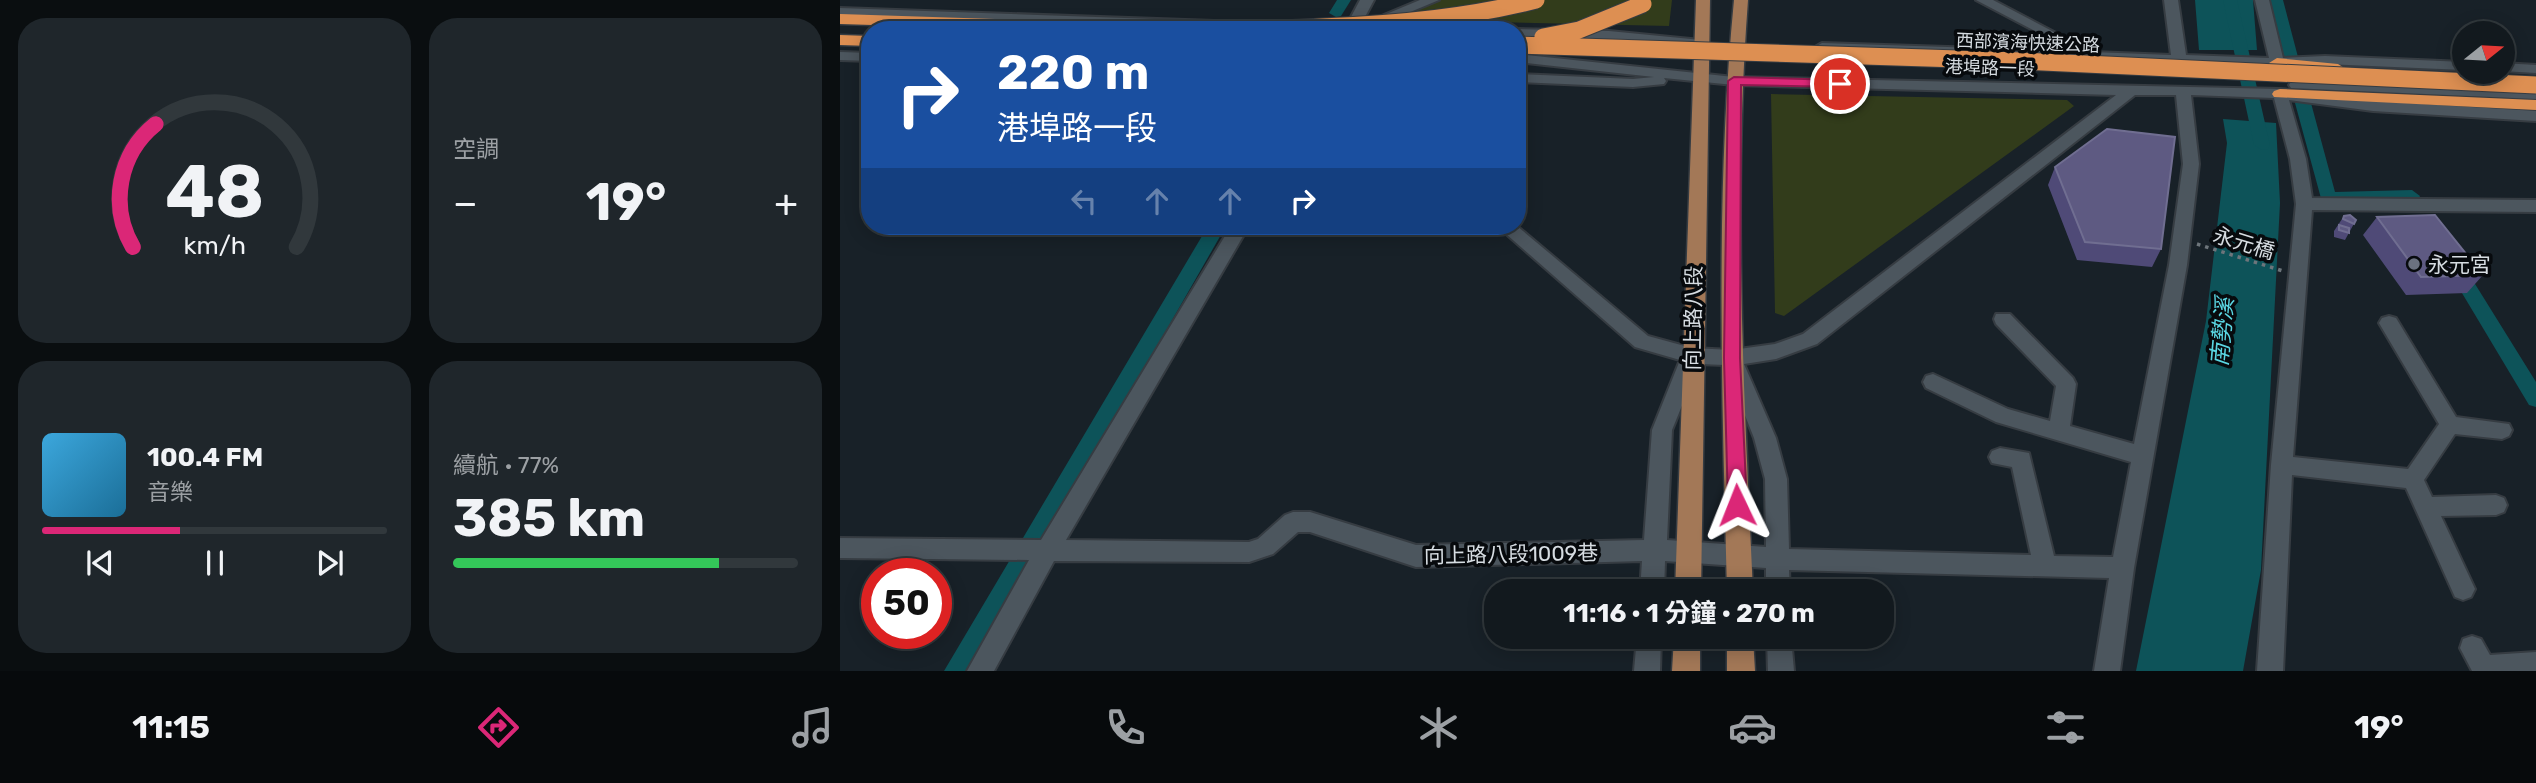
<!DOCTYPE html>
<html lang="zh-TW">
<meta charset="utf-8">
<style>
:root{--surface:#12191e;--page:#1f262b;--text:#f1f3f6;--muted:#9ca0a4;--line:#31383c;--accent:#db2777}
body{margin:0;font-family:Rubik,"Noto Sans TC",sans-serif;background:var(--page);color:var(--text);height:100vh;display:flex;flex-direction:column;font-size:26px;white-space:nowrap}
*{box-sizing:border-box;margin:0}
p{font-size:23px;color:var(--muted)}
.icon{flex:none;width:38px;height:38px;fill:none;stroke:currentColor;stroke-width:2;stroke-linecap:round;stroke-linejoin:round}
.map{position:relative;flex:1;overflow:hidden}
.details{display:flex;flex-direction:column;gap:18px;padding:18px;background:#0a0e10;width:840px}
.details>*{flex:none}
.guide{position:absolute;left:21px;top:21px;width:665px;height:214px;border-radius:28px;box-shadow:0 4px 18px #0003,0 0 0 2px var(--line);background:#1a4fa0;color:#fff;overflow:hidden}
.needle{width:46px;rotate:72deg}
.fabs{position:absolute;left:1612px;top:21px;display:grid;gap:14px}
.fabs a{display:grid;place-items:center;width:63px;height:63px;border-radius:50%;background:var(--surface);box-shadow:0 4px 18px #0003,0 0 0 2px var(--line);font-size:35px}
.speed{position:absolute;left:21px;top:558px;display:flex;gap:14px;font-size:35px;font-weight:700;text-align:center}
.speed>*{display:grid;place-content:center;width:91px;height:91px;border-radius:50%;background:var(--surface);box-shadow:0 4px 18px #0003,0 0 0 2px var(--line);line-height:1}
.speed .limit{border:10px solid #d22;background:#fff;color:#111}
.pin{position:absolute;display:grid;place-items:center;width:60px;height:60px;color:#fff;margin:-30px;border:4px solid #fff;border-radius:50%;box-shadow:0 2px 7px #0007}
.me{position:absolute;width:77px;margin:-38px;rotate:358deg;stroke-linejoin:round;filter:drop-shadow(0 0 5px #0008)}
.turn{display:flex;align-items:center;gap:24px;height:147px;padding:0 21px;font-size:32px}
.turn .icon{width:91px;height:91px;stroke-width:2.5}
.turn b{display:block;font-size:49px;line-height:60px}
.lanes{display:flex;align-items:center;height:66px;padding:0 21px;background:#0003;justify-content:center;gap:35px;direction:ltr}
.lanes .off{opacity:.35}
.big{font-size:52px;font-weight:700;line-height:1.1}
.details .card{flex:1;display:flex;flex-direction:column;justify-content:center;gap:10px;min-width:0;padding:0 24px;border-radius:28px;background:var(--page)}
.details .dial{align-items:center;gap:0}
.dial svg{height:182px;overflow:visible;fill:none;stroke:var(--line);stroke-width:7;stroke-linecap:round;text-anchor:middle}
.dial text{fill:var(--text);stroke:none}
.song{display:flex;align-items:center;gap:21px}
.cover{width:84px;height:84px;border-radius:10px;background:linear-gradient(135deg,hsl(200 70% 55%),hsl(200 70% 35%))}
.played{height:7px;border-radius:4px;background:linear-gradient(90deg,var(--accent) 40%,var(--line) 40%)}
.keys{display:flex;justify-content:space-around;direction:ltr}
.heat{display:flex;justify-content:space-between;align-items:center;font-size:38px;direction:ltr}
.charge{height:10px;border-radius:5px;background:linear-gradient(90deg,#34c759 77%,var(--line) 0)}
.details .tiles{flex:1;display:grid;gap:18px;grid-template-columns:repeat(2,1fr)}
.trip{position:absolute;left:644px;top:579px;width:410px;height:70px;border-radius:28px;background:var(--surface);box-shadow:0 4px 18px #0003,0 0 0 2px var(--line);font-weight:700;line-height:70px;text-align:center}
.tabs{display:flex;height:112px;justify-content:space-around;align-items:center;background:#070a0c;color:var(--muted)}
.tabs .icon{width:49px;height:49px}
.tabs .selected{color:var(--accent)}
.tabs b{font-size:32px;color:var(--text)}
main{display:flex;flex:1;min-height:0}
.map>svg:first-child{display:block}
.green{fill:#323c1b}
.water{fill:#0d5359}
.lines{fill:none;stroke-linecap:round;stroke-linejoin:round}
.canal{fill:#0d5359;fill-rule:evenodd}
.minor-casing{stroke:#363c42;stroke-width:4}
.major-casing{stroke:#363c42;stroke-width:3}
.highway-casing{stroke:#363c42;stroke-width:3}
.path{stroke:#6d757b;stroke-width:3.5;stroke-dasharray:3.5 5;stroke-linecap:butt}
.minor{fill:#4c565e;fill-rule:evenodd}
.major{fill:#a37857;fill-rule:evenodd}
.highway{fill:#dd8f52;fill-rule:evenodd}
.highway-bridge-casing{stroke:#363c42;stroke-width:19;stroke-linecap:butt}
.highway-bridge{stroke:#dd8f52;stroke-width:17}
.wall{fill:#4f4a77}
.building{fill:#5e5a82;stroke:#706e91;stroke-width:2}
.route{fill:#db2777;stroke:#8e194d;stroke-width:2}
.worship-dot{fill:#6b7280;stroke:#070a0d;stroke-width:2.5}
.labels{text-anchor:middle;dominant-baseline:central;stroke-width:7;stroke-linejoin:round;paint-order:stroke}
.far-street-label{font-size:18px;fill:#d6dce1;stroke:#070a0d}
.street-label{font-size:21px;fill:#d6dce1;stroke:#070a0d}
.poi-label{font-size:21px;fill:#d6dce1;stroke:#070a0d;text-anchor:start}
.water-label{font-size:23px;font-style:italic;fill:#5ad6e2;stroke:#070a0d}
</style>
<main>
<section class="details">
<div class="tiles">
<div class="card dial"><svg viewBox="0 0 100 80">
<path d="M14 69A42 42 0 1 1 86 69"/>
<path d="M14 69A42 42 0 0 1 24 15" stroke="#db2777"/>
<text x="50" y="56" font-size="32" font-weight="700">48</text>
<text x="50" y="72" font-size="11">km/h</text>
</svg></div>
<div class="card"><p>空調</p>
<div class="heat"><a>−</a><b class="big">19°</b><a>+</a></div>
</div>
<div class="card">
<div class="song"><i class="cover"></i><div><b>100.4 FM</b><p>音樂</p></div></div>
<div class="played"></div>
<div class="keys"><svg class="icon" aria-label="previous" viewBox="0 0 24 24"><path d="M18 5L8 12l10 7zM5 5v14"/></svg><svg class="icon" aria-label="pause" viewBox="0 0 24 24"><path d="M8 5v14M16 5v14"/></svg><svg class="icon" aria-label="next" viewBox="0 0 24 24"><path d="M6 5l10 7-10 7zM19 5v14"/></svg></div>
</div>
<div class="card"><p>續航 · 77%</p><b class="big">385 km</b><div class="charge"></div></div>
</div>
</section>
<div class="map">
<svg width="1696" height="671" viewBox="0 0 1696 671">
<rect width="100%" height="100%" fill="#182128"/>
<path class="green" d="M594,0H832L829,26L555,20L553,17Z
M931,94L1227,100L1234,106L944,316L935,313Z"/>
<path class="water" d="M1355,0H1413L1417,50H1359Z
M1383,119L1436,123L1440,203L1421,570L1403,671H1296L1366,321L1387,143Z"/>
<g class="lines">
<path class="canal" d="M497,0H511L501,16L496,17L489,13Z
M1383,0H1397L1430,145L1428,149L1422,150L1414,145Z
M1429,0H1443L1458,57L1456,60L1451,61L1444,57Z
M1463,98L1471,103L1495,192L1572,190L1580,196L1578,200L1482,202L1455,103Z
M368,226H386L131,671H104Z
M1616,261L1622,263L1696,382V407L1689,405L1607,268L1610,263Z"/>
<g class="minor-casing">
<path id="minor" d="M520,0H534L518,30H504Z
M580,0H599L539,25H529L527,22Z
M1136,0H1153L1252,52L1331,55L1324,0H1338L1346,55L1429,58L1415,0H1429L1443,58L1485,56L1624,62V70L1485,64L1437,67L982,51L975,47L982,43L1233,51Z
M0,8L431,23L438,27L436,30H390L0,16Z
M677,29L769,31L861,40L868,44L861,48L769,39L677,37V30H673Z
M0,52L30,53V61L0,60Z
M677,54L894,77L1440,89L1533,101L1696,111V121L1533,111L1449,100L1466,159L1472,198L1696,200V212L1472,210L1453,457L1568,469L1599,424L1539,323L1542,318L1549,316L1556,318L1616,417L1669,424L1672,430L1669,436L1662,439L1615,434L1584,480L1592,497L1656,495L1664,498L1667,505L1664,512L1656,515L1601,516L1635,589L1631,597L1623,600L1615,597L1566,488L1452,475L1443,671H1417L1431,465L1456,204L1450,159L1434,98L1351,95L1359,164L1347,265L1294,568L1280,671H1254L1269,578L949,570L950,592H926V568L825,561L824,592H800L802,561L576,567L470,532H458L433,554L409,562L214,561L154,671H127L189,560L0,558V538L201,540L391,226H409L226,540L409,542L418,539L445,515L453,512H470L576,545L804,540L812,430L840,360L795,347L657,226H677L808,336L852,348L892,350L935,344L963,334L1276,95L894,85L824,78L826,81L824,84L793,87L677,82V74L793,79L814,77L677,62ZM1295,95H1336L1343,164L1329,265L1294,444L1230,426L1236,384L1233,378L1170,314H1156L1154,319L1156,324L1216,386L1210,421L1168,409L1093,374L1086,376L1083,382L1086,388L1156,422L1291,462L1273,557L1214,556L1189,453L1160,448L1152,451L1149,457L1152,463L1172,467L1191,555L949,549L947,479L936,438L904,364L936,359L977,344ZM859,364L885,365L914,438L925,479L926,547L827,540L832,430Z
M1662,63L1696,65V73L1662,71Z
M1456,81L1696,89V99L1451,88L1449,85L1451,82Z
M1632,636L1641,639L1650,655L1696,652V671H1632L1620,648L1623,639Z
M797,637H821L820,671H794Z
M927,637H951L954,671H928Z"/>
</g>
<g class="major-casing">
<path id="major" d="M856,0H870L861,592H835Z
M894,0H908C893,197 904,395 913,592H887C882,395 875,196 894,0Z
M834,637H860V671H832Z
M887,637H913L915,671H887Z"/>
</g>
<g class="highway-casing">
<path id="highway" d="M0,14L338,25L345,30H190L0,24Z
M0,35L30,36V46L0,45Z
M1437,58L1498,64L1506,69L1498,74L1431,66L1429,63Z
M1440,89L1696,100V110L1434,97L1432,94L1434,91Z"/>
</g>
<path class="path" d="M1357,244L1443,271"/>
<use href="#minor" class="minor"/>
<use href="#major" class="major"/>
<use href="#highway" class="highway"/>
<g class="highway-bridge-casing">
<path id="highway-bridge" d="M415,30C510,26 603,24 696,0
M703,37L739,30L803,4
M677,45L1181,61L1696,85"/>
</g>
<use href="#highway-bridge" class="highway-bridge"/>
</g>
<path class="wall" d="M1215,167L1321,249L1312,267L1237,260L1208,185Z
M1504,216L1516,220L1505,240L1494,237V231Z
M1537,217L1643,275L1627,293L1566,295L1523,235Z"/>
<path class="building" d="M1267,129L1335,137L1321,249L1245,242L1215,167Z
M1510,215L1516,220L1514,224L1503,219L1504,216Z
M1595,215L1643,275L1581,277L1537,217Z
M1499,225L1509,228V233L1499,230Z"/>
<path class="route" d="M894,77L1000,80L1006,84L1000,87L901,85L900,358L907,505L904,511L897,513L891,511L888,505L884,358L888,81Z"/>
<circle class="worship-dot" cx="1574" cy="264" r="7"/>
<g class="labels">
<g class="far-street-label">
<text transform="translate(1188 43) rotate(2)">西部濱海快速公路</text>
<text transform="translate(1150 68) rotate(2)">港埠路一段</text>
</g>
<g class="street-label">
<text transform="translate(1404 243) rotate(17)">永元橋</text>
<text transform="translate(853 318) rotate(-89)">向上路八段</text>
<text transform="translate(671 554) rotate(-1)">向上路八段1009巷</text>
</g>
<g class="poi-label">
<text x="1588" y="264">永元宮</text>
</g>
<g class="water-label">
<text transform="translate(1382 332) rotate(-85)">南勢溪</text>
</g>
</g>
</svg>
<div class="fabs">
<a><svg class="needle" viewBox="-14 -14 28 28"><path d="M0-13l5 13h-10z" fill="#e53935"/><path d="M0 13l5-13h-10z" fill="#9ca0a4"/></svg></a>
</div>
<div class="speed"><div class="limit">50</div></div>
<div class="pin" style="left:1000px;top:84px;background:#d93025"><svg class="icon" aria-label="arrive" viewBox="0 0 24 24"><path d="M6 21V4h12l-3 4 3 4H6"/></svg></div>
<svg class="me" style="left:897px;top:505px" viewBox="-20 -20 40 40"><path d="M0-17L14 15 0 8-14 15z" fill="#db2777" stroke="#fff" stroke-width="4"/></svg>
<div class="trip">11:16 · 1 分鐘 · 270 m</div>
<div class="guide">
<div class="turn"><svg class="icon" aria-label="right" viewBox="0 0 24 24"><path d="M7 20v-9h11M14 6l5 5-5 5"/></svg><div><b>220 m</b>港埠路一段</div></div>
<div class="lanes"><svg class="icon off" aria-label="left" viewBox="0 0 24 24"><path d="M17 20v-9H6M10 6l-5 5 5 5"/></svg><svg class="icon off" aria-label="ahead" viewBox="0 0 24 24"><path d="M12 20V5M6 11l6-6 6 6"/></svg><svg class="icon off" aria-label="ahead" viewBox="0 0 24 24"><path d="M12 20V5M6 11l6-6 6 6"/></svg><svg class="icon" aria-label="right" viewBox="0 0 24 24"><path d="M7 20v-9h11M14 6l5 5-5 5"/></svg></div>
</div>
</div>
</main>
<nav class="tabs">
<b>11:15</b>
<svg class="icon selected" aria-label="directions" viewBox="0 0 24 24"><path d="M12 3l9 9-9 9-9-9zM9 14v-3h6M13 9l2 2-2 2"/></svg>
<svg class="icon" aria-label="music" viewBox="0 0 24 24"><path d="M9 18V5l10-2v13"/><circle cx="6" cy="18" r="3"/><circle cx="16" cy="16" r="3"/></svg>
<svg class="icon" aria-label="phone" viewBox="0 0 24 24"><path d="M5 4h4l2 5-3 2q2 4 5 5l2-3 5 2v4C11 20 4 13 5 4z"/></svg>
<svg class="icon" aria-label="climate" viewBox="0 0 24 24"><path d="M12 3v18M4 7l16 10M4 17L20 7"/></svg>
<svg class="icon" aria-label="car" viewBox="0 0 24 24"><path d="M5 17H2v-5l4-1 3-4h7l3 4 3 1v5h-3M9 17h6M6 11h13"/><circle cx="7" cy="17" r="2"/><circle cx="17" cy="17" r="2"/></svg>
<svg class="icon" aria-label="filters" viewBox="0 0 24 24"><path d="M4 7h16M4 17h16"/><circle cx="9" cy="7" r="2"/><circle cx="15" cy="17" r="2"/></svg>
<b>19°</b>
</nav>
